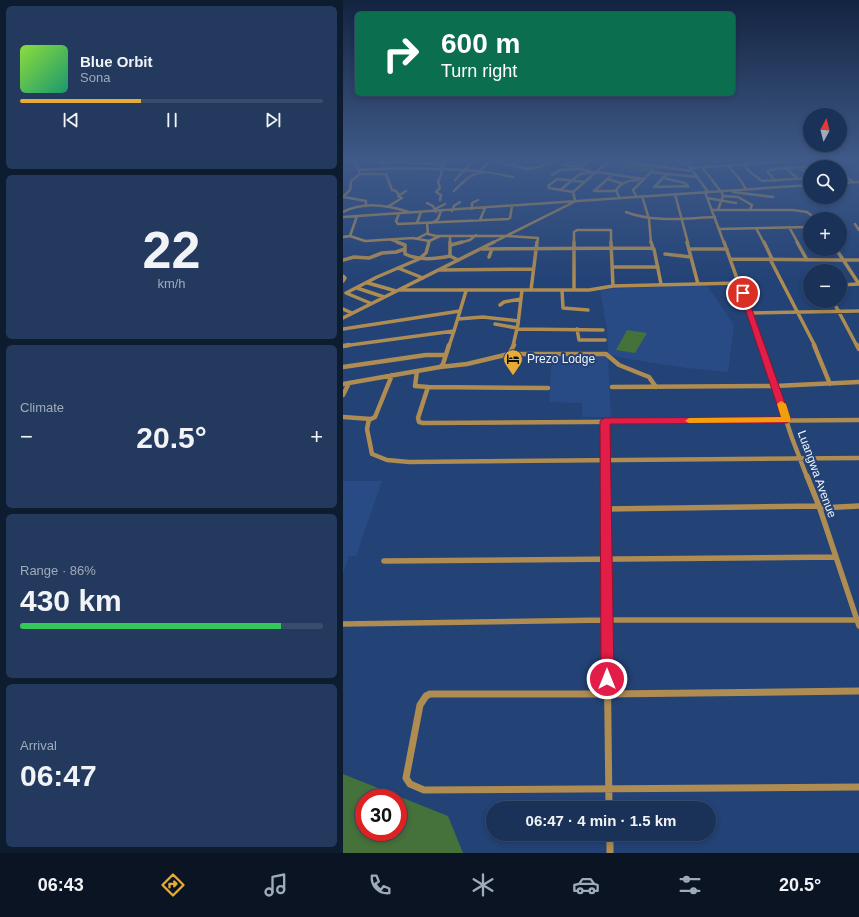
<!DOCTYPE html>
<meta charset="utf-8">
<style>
:root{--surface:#1a3258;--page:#233a5e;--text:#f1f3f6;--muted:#9faaba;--line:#384d6e;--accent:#e7ac37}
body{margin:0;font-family:Arial,sans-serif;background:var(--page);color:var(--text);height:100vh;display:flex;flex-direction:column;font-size:15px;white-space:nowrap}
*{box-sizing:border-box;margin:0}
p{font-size:13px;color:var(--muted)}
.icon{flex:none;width:22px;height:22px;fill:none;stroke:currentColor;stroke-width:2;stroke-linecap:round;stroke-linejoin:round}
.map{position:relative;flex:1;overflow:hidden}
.sheet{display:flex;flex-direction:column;gap:6px;padding:6px;background:#0e1c30;width:343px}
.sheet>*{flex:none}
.banner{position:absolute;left:12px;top:12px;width:380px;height:84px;border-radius:6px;box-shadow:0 2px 6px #0003,0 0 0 1px var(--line);background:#0b6e4f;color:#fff;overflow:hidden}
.needle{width:26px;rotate:7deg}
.tools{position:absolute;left:460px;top:108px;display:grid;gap:8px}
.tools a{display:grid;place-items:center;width:44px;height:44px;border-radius:50%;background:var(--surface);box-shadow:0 2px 6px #0003,0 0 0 1px var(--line);font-size:20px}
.speed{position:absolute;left:12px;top:789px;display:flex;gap:8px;font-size:20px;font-weight:700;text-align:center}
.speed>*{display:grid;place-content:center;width:52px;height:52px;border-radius:50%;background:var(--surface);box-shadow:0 2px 6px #0003,0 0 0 1px var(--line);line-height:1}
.speed .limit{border:6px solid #d22;background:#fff;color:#111}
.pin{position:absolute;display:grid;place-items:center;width:34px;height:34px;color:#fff;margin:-17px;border:2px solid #fff;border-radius:50%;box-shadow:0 1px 4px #0007}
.me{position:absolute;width:44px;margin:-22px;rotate:0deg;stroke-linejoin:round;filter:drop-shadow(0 0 3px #0008)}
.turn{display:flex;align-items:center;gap:14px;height:84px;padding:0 20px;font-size:18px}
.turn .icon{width:52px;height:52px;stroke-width:2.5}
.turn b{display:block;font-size:28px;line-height:34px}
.big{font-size:30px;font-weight:800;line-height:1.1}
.sheet .widget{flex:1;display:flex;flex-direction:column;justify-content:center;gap:6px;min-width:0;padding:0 14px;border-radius:6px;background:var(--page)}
.sheet .dial{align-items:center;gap:0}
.dial b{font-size:52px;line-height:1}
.song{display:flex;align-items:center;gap:12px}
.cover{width:48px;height:48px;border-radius:6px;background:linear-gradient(135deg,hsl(90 70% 55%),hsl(160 70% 35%))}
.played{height:4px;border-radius:2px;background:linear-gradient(90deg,var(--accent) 40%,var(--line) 40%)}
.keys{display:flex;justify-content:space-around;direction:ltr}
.heat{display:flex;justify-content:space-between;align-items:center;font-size:22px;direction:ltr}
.charge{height:6px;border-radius:3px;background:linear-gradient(90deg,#34c759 86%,var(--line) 0)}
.trip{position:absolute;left:143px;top:801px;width:230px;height:40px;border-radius:20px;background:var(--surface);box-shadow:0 2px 6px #0003,0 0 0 1px var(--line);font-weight:800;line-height:40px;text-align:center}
.tab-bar{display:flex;height:64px;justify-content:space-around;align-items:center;background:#0a1423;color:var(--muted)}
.tab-bar .icon{width:28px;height:28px}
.tab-bar .current{color:var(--accent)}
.tab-bar b{font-size:18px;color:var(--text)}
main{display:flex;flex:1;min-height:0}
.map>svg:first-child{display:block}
.built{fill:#284b85}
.green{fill:#45713a;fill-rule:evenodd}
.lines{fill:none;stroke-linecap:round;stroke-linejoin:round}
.minor-far4{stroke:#ae8c52;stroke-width:2.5}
.minor-far3{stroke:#ae8c52;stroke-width:3.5}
.minor-far2{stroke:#ae8c52;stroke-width:4.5}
.minor-far1{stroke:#ae8c52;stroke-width:5.5}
.minor{stroke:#ae8c52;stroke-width:7}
.route{fill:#e11d48;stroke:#92132f}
.slow{fill:#f59e0b}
.labels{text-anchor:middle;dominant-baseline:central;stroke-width:4;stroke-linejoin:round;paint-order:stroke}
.poi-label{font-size:12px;fill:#eff3f9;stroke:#234275;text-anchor:start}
.street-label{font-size:12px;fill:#eff3f9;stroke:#234275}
</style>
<main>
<section class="sheet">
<div class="widget">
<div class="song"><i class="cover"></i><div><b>Blue Orbit</b><p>Sona</p></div></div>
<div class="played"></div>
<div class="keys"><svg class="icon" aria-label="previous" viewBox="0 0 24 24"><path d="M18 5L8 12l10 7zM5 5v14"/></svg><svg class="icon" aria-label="pause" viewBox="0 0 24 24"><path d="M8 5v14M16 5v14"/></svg><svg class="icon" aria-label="next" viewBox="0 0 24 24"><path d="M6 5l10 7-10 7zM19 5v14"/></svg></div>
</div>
<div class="widget dial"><b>22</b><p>km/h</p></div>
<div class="widget"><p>Climate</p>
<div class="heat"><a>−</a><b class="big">20.5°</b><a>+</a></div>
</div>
<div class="widget"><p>Range · 86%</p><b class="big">430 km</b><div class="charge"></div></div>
<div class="widget"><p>Arrival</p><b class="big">06:47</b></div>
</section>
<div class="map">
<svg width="516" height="853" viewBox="0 0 516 853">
<rect width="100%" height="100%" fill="#234275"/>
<path class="built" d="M268,161L284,163L312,167L301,177L256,172Z
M364,285L391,325L385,372L343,368L279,358L265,354L264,330L257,289Z
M209,356H265L268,417H239V403L206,402Z
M0,481H39L13,556H6L0,574Z"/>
<path class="green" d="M283,163L311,167L306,172L272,167L275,165L281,166Z
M284,330L304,333L292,353L273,350Z
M0,774L105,816L120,853H0ZM21,798H55V832H21Z"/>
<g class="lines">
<path class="minor-far4" d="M152,161L184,169L196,167L212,161
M246,161L236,169L247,171
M275,161L350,171L365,192
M335,161L344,163
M225,162L242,164
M38,163L62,162L99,165
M401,164L407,172L419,181L467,178
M221,165L237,167
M387,165L385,166L396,178L403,189
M321,167L327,161
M359,167L379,193L380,196L375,210
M442,167L455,179
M456,167L467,176
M348,168L449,161
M97,169L137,171L147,161
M16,170L58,168L97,169
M348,170L344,163L353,161
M253,172L301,179
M308,172L354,177
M497,172L510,182
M17,174H43L49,190L53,191L56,195
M324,174L311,187L345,186
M209,175L217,170L236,169
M320,178L342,183L345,187
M264,179L278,183
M112,180L130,161
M432,181L424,171L437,168L489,166
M497,183L516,182
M217,190L237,174L251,172
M111,191C134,166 139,171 170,177
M251,191L270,174
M251,191H274
M230,192L206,188L205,186L214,179L242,182
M362,192L381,243
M390,192L430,197
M332,194L345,243
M293,196L290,190L310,170
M299,196L306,219L308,243
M380,196L395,197L409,205L407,210
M0,197L7,190L8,181L17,174L12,161
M1,197L23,201V206
M276,197L273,190C279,182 286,180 296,180
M364,198L393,203
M97,200L98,195L93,192L97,188L95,181C100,175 97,167 103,161
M232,200L230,192L266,161
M84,203L90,206L93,212
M46,206L59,198L55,196L63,191
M92,209L102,204
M129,209V203L135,200
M369,210H450L464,212L472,218L484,219
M109,211L111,206L117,202
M0,212C20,201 45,205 66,212
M283,212C311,223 343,218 372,217
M56,214L53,221L55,224L165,219L167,218L169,206
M14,216L7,236L22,241L70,238L86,241L97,236
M0,217L467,185
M137,220L142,208
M74,223L78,212
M84,223L85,234L93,236H164L195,238L194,243
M89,223L95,219L98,211
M512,224L516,230
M446,227L455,243
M413,228L421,243
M376,229L467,227
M107,236V243
M0,237L7,236
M73,239L85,233
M49,240L57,243
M85,243L86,241
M116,243L127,240L133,235
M149,243L231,202
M231,243V232L234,230H268V243"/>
<path class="minor-far3" d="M54,242L62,245V254C77,261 92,259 107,256
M107,242V256L115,260
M231,242V290
M268,242L270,286
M308,242L310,248
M344,242L355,284
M381,242L418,346
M421,242L429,259
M454,242L464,260
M108,245L119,242
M139,249L308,248L311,249L318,284
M347,249H384
M493,249L516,284
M322,254L348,257
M146,257L149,249
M76,259L83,253L86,242
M388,259L499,260
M427,259L472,346
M0,260L11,257L26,258L39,253L53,252L62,249
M500,260H516
M269,267H315
M55,268L80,278
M96,270L190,269
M0,276L2,278L0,281
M25,283L53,291
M497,285L516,284
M14,288L41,297
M56,290H246L270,286L396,283
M188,290L194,242
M219,290L220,308L245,310
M490,301L514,346
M27,303L3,293L34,277L76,259
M157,305L161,302L178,299
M0,309L9,313
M407,313L516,311
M0,318L151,242
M115,319L140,317L175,321
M152,324L174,328
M0,329L117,311
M174,329L260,330
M234,329L236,340H262
M0,346L111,331L123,291
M106,346L111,331
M170,346L175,324L179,290"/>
<path class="minor-far2" d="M418,345L449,438L464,477
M471,345L487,384
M514,345L516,349
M0,346L6,345
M166,354H263L276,365L306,377L313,387
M0,367L83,355H103
M97,367L124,364L166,354L171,345
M74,371L72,386L85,387
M0,384L97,367L100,364L106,345
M269,387L432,386L516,382
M205,388L85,387L75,418L76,422L80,423L516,420
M0,395L6,383
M0,417L28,419L32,417L49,375
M26,419L24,429L29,454L44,460L66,462L516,458
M262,421L263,477"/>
<path class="minor-far1" d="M263,476L264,643
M464,476L476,506L516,626
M477,508L516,506
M263,509L476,506
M41,561L492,557
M0,624L264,620H514"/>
<path class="minor" d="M264,642L266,808
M516,691L264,694H87L83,696L77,705L63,778L67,784L81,790L516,787
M267,834V853"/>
</g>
<linearGradient id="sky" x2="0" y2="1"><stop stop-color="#132440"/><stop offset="0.57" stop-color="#3f5a89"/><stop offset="1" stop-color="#3f5a89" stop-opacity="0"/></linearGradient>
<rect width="516" height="281" fill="url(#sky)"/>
<path class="route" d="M398,291L403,293L448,420L444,423L267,424L271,679L269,683L264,685L260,683L258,679L257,421L262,418L438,417L397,293Z"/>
<path class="slow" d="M438,401L443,404L448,420L447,422L346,423L342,421L346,418L438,417L434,404Z"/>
<defs>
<g id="hotel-pin" transform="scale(1)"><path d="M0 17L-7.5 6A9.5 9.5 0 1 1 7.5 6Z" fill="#e7ac37" stroke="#234275"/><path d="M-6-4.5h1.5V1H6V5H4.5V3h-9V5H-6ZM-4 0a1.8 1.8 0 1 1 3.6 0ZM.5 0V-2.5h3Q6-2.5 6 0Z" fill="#111"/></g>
</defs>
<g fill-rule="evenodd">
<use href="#hotel-pin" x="170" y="359"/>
</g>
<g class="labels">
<g class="poi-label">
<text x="184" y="359">Prezo Lodge</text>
</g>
<g class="street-label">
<text transform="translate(474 474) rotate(70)">Luangwa Avenue</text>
</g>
</g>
</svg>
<div class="tools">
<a><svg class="needle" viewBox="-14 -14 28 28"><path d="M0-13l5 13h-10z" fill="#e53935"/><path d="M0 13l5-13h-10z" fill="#9faaba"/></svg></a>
<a><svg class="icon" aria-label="search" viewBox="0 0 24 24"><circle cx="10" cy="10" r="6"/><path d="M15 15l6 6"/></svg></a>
<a>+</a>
<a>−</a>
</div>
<div class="speed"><div class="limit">30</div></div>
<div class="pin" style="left:400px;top:293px;background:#d93025"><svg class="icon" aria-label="arrive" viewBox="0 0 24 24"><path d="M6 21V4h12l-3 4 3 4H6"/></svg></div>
<svg class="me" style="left:264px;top:679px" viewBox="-20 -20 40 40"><circle r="17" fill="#e11d48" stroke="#fff" stroke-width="3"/><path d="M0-11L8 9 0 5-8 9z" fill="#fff"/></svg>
<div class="trip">06:47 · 4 min · 1.5 km</div>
<div class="banner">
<div class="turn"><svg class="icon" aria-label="right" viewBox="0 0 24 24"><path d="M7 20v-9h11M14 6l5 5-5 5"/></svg><div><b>600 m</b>Turn right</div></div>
</div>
</div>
</main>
<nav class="tab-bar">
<b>06:43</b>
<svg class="icon current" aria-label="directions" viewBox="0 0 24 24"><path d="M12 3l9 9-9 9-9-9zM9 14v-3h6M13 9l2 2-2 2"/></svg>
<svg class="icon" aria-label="music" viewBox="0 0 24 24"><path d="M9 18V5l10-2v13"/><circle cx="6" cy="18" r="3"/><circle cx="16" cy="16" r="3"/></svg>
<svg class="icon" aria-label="phone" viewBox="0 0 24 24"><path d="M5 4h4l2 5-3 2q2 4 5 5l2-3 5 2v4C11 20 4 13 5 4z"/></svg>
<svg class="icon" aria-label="climate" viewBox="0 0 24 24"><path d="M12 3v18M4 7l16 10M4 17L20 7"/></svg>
<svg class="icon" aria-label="car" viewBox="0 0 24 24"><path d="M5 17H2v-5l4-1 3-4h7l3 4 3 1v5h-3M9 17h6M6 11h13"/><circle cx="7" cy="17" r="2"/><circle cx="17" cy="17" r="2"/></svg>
<svg class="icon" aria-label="filters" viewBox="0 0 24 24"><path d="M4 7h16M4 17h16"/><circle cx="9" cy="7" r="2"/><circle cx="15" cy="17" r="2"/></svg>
<b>20.5°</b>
</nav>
